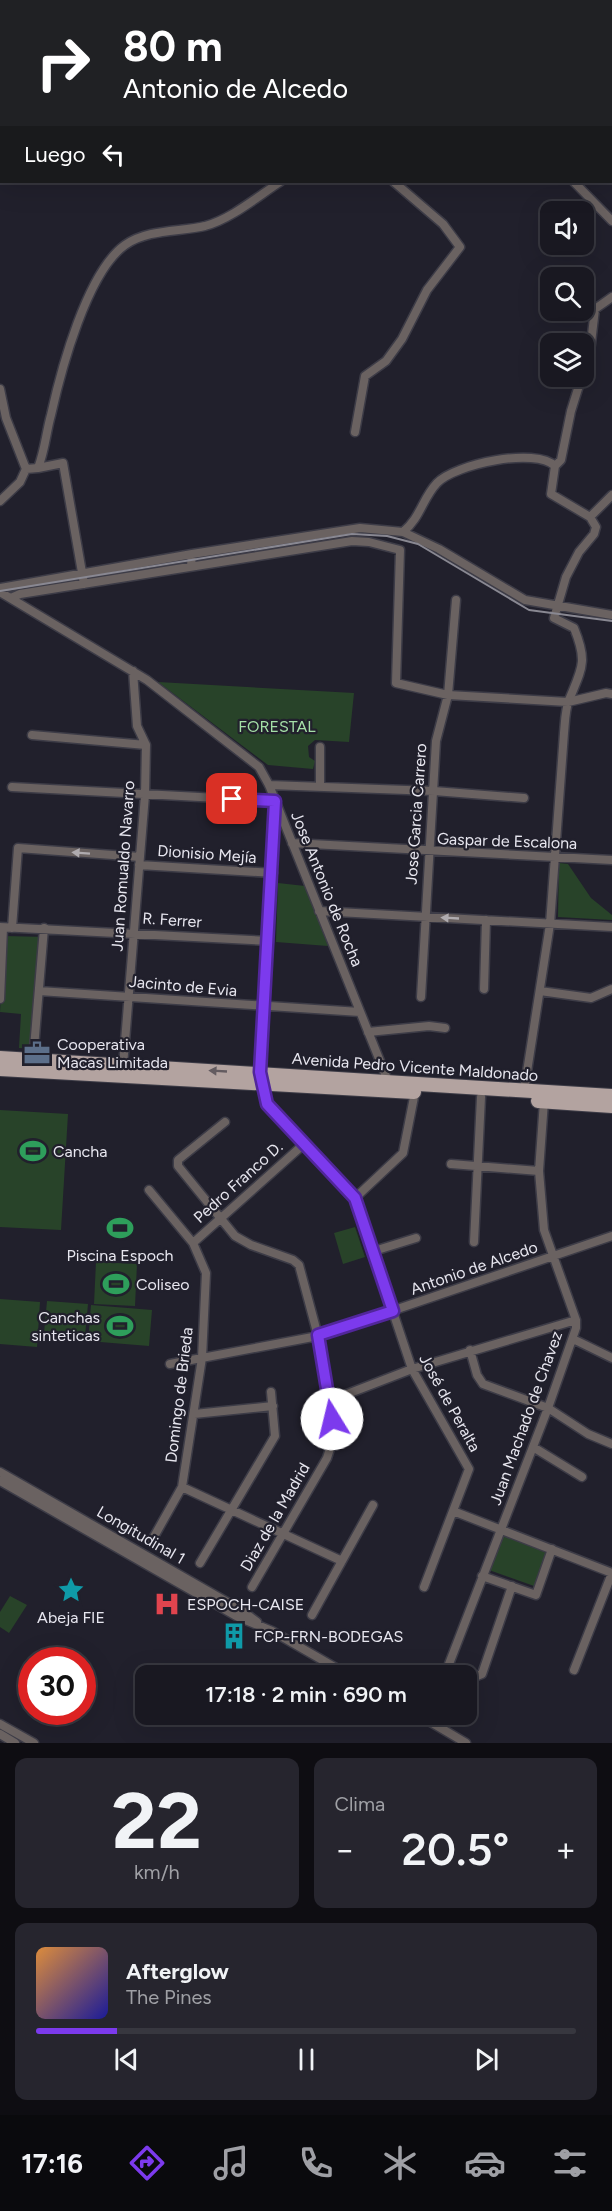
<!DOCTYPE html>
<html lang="es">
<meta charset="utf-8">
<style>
:root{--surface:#191821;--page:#26252e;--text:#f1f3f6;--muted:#9fa0a5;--line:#37373f;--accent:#7c3aed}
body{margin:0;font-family:Figtree,sans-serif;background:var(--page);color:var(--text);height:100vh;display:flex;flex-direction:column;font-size:22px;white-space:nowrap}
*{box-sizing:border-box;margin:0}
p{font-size:20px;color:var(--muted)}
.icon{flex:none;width:33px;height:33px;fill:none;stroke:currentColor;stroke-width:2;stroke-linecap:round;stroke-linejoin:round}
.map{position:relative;height:1743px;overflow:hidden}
.side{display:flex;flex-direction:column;gap:15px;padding:15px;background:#0e0d12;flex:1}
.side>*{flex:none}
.banner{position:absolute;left:0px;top:0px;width:612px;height:183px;box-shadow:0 6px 24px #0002,0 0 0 2px var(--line);background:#202124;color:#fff;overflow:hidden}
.buttons{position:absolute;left:540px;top:201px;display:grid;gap:12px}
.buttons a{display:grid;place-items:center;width:54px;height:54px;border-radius:12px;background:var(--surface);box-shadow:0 6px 24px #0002,0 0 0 2px var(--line);font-size:30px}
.speed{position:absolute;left:18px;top:1647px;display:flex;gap:12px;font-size:30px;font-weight:700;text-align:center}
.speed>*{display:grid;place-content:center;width:78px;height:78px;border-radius:50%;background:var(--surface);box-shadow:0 6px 24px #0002,0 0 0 2px var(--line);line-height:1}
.speed .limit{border:9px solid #d22;background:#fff;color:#111}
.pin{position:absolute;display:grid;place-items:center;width:51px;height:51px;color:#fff;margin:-26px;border-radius:12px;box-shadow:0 3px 9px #0006}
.me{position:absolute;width:66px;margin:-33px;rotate:351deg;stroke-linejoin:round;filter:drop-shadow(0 0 4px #0008)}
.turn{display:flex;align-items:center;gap:21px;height:126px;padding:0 24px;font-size:27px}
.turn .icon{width:78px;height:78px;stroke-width:2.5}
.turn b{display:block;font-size:42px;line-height:51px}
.then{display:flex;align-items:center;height:57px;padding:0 24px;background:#0003;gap:12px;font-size:22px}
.big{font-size:45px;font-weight:600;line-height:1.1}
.side .tile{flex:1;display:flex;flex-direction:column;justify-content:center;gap:9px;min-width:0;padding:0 21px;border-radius:12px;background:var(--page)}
.side .dial{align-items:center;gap:0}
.dial b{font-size:78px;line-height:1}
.song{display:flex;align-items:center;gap:18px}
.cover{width:72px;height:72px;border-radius:9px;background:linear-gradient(135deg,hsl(30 70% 55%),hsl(240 70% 35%))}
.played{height:6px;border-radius:3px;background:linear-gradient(90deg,var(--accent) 15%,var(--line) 15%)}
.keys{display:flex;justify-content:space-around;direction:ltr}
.heat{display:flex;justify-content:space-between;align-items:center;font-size:33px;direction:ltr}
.side .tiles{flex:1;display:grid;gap:15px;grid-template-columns:1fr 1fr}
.tile:last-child{grid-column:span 2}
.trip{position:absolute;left:135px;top:1665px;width:342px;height:60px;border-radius:12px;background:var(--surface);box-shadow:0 6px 24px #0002,0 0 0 2px var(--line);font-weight:600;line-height:60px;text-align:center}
.dock{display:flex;height:96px;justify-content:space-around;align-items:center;background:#0a0a0d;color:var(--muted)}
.dock .icon{width:42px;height:42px}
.dock .active{color:var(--accent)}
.dock b{font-size:27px;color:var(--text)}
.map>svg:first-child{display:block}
.park{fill:#284329}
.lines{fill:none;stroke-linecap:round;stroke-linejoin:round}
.street-casing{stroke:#3d3c47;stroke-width:11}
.primary-casing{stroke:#3d3c47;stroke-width:16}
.street{stroke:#6a6261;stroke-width:8}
.primary{stroke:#b3a3a0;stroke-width:14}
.rail{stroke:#898892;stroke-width:2}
.oneway{fill:#afabaf}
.oneway2{fill:#635b60}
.route-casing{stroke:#51269a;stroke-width:15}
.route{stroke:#7c3aed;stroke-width:10}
.labels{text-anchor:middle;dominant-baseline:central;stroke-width:4.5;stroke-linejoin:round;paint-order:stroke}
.park-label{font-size:16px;fill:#a4dfa6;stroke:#21202c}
.street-label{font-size:16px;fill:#e7e6ef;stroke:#21202c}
.poi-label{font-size:16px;fill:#e7e6ef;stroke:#21202c;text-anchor:start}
</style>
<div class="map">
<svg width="612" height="1743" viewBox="0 0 612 1743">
<rect width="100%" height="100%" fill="#21202c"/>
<path class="park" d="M0,0H100L2,2L0,175Z
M158,682L354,693L349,742L315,740L308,746L309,757L315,761L313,769L268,765Z
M559,863L568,864L591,898L612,915V920L558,917Z
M278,883L305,886L328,946L276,942Z
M4,936L46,937L38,1049L19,1048L21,1014L0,1012Z
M0,1110L68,1114L61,1230L0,1227Z
M355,1227L365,1257L343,1264L334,1233Z
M96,1262L137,1264L135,1306L94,1304Z
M0,1299L40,1302L37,1347L0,1344Z
M47,1301L88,1304L85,1336L44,1333Z
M91,1305L152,1310L149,1346L88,1341Z
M503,1534L547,1550L534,1586L489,1570Z
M10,1596L27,1605L9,1633L0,1627V1612Z"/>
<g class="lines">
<g class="street-casing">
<path id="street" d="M610,18L612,17
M574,182L612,221
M584,373L589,360L595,309L612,297
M0,389L6,418L26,469L20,482L0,501
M355,432L365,376L386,361L402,339L427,290L460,247L443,224L394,182
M555,466L561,460L571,411L582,376
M38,468L63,463L84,584
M26,469L38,468C45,450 46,433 51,415C61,370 87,272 125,245C148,229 179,232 205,226C231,219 257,197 280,182
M590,517L612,495
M403,532C421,517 422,499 437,483C455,464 536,447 555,466L551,494L590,517L596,527L594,534L579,552L566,577L554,618L574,628C588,662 582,668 569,700C565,710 565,723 564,733L550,924L524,1091
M191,566L192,554L360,528L403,532L439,549L525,600L612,615
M0,588L192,554
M0,592L147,680L259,767L269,785L388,1081
M11,598L20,594L352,541L369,542L400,550L396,683L448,695L568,702L606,693L612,694
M32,735L146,745
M320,747V787
M269,785L434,791L524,798
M12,787L275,801L261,1084L267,1104L355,1198L412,1369L469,1469L424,1587
M292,843L612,860
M139,865L273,873
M319,911L612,927
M0,927L269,941
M12,928L18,848L140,857
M484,989L486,920
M39,991L360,1012
M540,991L591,998L612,989
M421,997L436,741L448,695L456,600
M0,999L3,928
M368,1032L429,1026L445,1028
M33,1060L44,928
M123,1066L145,795L146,745L137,726L133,671
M225,1122L178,1160V1166L235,1236L251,1245L293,1260L299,1265L318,1336L329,1401L334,1436L327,1458L252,1587
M451,1164L539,1171
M149,1190L193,1243L206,1273L202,1358L182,1487L151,1542
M355,1198L403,1153L415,1092
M474,1242L481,1097
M193,1243L304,1144
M374,1251L416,1238
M573,1339L612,1358
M470,1350L477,1375L483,1384L548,1408L588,1434L612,1444
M170,1364L318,1336L612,1236
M329,1401L412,1369L576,1320
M194,1414L273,1406
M533,1447L582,1477
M0,1472L241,1610L257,1622
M0,1481L238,1617L272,1631L350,1676
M182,1487L342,1561
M453,1511L612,1573
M200,1563L275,1436L271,1392
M482,1576L536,1595L552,1549
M512,1586L482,1674L477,1676L450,1670L449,1664L548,1408L576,1328V1320L544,1230L539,1171L544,1101
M312,1615L373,1505
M574,1670L612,1573
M417,1714L466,1743
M0,1724L34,1743
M0,1734L15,1743"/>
</g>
<g class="primary-casing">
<path id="primary" d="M0,1058L612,1096
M0,1069L414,1092
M538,1101L612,1106"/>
</g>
<use href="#street" class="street"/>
<use href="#primary" class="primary"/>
<path class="rail" d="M0,591L352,534L387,536L418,544L529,610L612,621"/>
</g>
<defs><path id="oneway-solid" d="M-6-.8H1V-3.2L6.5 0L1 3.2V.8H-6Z" transform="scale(1.5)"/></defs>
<g class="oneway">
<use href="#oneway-solid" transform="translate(81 853) rotate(-176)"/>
<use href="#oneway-solid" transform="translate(450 918) rotate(-177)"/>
</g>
<use class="oneway2" href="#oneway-solid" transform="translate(218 1071) rotate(-177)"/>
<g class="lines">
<g class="route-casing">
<path id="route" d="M232,799L275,801L260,1072L267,1104L355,1198L393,1311L318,1335L332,1419"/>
</g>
<use href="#route" class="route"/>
</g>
<defs>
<g id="office-bare" transform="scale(2.07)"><path d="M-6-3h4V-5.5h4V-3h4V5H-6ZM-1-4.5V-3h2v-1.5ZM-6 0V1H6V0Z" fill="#5c6f8a" stroke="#21202c" stroke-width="2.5" paint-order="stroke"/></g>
<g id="stadium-bare" transform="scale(2.07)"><path d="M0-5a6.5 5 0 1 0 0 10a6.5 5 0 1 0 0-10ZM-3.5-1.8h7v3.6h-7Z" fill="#2e9e5b" stroke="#21202c" stroke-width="2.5" paint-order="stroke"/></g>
<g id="sight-bare" transform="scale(2.07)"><path d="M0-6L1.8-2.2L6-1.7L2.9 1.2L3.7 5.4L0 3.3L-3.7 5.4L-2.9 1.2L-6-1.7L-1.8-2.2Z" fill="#0f9aa8" stroke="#21202c" stroke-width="2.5" paint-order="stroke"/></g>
<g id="hospital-bare" transform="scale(2.07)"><path d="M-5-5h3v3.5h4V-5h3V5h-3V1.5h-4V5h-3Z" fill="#e0444e" stroke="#21202c" stroke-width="2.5" paint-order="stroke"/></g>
<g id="building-bare" transform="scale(2.07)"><path d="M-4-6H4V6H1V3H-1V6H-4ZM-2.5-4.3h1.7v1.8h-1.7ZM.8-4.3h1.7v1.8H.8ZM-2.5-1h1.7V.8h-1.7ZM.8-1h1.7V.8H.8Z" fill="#0f9aa8" stroke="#21202c" stroke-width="2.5" paint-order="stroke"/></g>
</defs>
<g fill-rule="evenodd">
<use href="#office-bare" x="37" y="1053"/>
<use href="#stadium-bare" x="33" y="1151"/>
<use href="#stadium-bare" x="120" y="1228"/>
<use href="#stadium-bare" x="116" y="1284"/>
<use href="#stadium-bare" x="120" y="1326"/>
<use href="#sight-bare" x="71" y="1590"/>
<use href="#hospital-bare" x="167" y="1604"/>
<use href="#building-bare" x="234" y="1636"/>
</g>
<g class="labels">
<g class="park-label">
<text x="277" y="726">FORESTAL</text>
</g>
<g class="street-label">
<text transform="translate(416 814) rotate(-86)">Jose Garcia Carrero</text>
<text transform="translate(507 841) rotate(2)">Gaspar de Escalona</text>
<text transform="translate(207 854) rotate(4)">Dionisio Mejía</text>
<text transform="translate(123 866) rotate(-86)">Juan Romualdo Navarro</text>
<text transform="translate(327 889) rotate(68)">Jose Antonio de Rocha</text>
<text transform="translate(172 920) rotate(4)">R. Ferrer</text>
<text transform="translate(183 986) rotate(5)">Jacinto de Evia</text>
<text transform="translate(415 1067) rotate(4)">Avenida Pedro Vicente Maldonado</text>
<text transform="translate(238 1182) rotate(-42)">Pedro Franco D.</text>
<text transform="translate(474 1268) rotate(-19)">Antonio de Alcedo</text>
<text transform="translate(179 1395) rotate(-83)">Domingo de Brieda</text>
<text transform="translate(450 1403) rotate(61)">José de Peralta</text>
<text transform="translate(526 1418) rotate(-70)">Juan Machado de Chavez</text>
<text transform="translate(275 1517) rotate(-60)">Diaz de la Madrid</text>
<text transform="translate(141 1535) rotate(30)">Longitudinal 1</text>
</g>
<g class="poi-label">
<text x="57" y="1044">Cooperativa<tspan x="57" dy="18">Macas Limitada</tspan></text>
<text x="53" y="1151">Cancha</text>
<text x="120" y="1255" text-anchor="middle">Piscina Espoch</text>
<text x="136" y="1284">Coliseo</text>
<text x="100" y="1317" text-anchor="end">Canchas<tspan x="100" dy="18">sinteticas</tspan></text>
<text x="187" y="1604">ESPOCH-CAISE</text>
<text x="71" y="1617" text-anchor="middle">Abeja FIE</text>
<text x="254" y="1636">FCP-FRN-BODEGAS</text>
</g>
</g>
</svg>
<div class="buttons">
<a><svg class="icon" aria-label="sound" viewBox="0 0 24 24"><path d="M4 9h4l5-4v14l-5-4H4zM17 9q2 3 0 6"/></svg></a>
<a><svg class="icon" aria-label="search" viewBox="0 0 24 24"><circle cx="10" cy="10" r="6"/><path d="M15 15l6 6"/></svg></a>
<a><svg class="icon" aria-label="layers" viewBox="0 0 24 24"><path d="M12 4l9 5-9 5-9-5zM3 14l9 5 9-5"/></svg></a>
</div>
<div class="speed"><div class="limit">30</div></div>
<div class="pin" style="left:232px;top:799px;background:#d93025"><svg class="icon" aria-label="arrive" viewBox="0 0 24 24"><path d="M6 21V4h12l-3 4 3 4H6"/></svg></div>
<svg class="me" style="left:332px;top:1419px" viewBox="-20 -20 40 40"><circle r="19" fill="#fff"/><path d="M0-13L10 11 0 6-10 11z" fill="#7c3aed"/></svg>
<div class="trip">17:18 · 2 min · 690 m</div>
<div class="banner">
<div class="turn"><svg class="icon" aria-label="right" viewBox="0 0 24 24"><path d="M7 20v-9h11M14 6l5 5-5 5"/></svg><div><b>80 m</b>Antonio de Alcedo</div></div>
<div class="then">Luego<svg class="icon" aria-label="left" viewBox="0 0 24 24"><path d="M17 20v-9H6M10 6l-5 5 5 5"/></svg></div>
</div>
</div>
<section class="side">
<div class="tiles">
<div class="tile dial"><b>22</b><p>km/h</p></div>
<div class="tile"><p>Clima</p>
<div class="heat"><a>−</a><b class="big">20.5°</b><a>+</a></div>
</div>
<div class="tile">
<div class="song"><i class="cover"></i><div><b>Afterglow</b><p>The Pines</p></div></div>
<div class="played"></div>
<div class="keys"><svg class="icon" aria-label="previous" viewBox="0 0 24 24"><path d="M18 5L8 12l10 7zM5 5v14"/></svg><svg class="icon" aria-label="pause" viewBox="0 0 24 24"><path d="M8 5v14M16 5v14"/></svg><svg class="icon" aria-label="next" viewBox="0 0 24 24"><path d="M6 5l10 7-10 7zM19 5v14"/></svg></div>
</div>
</div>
</section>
<nav class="dock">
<b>17:16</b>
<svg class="icon active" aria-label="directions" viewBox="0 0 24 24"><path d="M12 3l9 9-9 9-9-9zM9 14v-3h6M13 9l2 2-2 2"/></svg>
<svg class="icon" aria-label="music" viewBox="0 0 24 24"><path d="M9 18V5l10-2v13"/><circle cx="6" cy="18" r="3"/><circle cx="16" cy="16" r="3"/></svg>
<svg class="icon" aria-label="phone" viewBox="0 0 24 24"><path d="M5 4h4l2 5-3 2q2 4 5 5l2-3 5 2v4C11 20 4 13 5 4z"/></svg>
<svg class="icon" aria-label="climate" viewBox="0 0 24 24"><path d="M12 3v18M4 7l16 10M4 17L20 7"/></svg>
<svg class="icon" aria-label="car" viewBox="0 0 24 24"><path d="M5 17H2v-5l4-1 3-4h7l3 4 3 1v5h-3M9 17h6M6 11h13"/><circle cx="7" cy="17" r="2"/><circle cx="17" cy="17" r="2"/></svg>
<svg class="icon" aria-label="filters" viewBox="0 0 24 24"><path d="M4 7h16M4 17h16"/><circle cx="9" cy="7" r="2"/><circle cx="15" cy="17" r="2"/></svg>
</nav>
